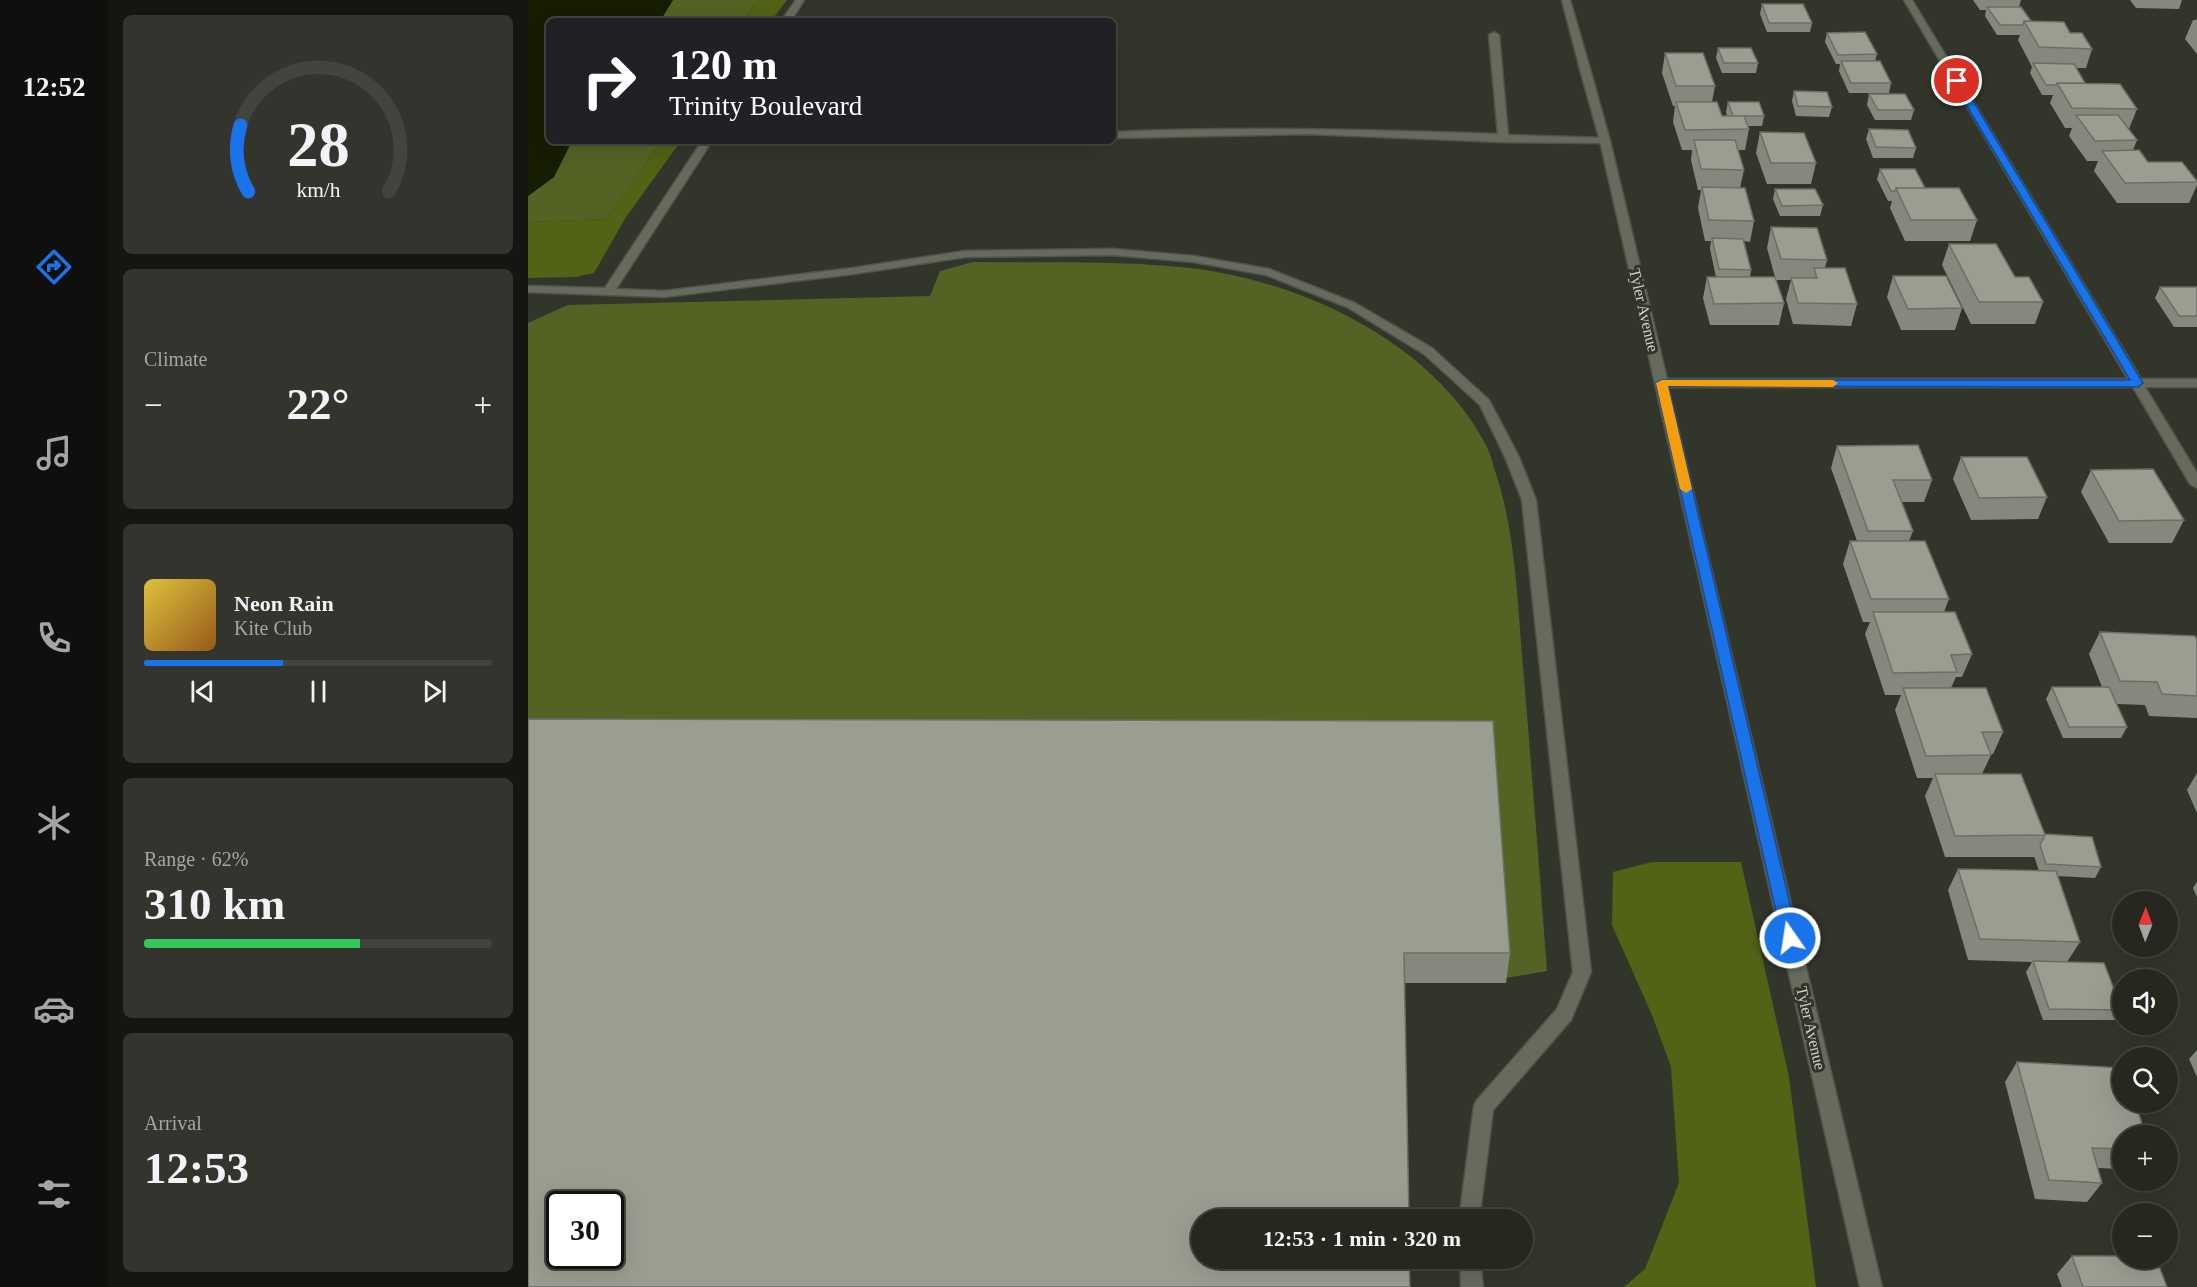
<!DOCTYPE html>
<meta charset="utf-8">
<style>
:root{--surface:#262820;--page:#32342d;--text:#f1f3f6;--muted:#a4a6a5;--line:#42443e;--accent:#1a73e8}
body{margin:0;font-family:"Times New Roman",serif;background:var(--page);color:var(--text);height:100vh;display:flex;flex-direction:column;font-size:22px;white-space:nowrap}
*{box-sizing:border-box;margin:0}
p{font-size:20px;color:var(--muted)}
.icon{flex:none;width:33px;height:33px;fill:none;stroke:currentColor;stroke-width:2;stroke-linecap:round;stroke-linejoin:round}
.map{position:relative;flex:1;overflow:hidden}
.details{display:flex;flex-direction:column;gap:15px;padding:15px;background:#151612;width:420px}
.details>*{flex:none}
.guide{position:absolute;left:18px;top:18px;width:570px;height:126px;border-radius:9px;box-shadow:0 6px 24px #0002,0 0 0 2px var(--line);background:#202124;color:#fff;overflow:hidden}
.needle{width:39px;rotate:1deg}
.controls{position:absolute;left:1584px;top:891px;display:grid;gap:12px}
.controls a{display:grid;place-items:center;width:66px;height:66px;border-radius:50%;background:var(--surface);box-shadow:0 6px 24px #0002,0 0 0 2px var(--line);font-size:30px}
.speed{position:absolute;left:18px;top:1191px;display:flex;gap:12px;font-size:30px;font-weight:700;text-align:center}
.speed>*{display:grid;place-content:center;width:78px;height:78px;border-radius:50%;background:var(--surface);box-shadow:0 6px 24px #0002,0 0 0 2px var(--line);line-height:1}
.speed .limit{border:3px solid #111;border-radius:9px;background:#fff;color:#111}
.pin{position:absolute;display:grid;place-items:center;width:51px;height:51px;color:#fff;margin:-26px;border:3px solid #fff;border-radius:50%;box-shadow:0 2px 6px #0007}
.me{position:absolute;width:66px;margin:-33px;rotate:347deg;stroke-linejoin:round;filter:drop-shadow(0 0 4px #0008)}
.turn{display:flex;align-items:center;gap:21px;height:126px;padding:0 24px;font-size:27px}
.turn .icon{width:78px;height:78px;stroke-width:2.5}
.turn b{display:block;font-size:42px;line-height:51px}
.big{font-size:45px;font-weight:800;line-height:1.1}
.details .widget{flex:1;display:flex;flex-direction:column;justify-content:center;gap:9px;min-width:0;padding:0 21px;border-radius:9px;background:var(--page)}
.details .dial{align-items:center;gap:0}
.dial svg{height:156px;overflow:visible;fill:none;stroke:var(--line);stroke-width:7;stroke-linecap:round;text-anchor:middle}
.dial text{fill:var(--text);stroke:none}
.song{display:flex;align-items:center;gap:18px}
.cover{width:72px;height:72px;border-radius:9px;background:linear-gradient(135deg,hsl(50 70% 55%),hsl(30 70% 35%))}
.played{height:6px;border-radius:3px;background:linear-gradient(90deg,var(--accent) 40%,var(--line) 40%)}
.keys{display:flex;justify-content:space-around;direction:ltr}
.heat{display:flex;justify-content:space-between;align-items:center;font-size:33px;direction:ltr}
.charge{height:9px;border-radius:4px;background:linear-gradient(90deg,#34c759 62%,var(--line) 0)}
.trip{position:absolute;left:663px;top:1209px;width:342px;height:60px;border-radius:30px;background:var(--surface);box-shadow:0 6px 24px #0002,0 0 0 2px var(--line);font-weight:800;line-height:60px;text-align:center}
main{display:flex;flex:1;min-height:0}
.tab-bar{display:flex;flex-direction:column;width:108px;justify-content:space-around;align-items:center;background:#0f100d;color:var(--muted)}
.tab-bar .icon{width:42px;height:42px}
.tab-bar .on{color:var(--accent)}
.tab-bar b{font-size:27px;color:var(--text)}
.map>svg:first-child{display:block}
.green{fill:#536324}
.forest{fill:#516315}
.water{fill:#161d01}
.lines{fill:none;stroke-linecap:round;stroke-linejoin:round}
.service-casing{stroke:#51534a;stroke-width:3}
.minor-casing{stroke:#51534a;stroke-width:3}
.service{fill:#676b5e;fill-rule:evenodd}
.minor{fill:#676b5e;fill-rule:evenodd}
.wall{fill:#84887d}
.building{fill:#9a9e91;stroke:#6c6f66;stroke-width:1.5;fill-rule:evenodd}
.route{fill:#1a73e8;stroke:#114b97;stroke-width:1.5}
.slow{fill:#f59e0b}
.labels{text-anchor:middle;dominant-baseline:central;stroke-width:6;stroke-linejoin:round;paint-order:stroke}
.street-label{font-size:16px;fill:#d0d2cb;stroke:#32362a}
</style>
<main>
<nav class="tab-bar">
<b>12:52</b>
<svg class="icon on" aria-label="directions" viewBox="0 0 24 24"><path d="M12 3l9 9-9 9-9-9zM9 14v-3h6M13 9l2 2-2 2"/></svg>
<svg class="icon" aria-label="music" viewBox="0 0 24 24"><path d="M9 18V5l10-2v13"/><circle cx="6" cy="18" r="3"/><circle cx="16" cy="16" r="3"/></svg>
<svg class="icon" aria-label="phone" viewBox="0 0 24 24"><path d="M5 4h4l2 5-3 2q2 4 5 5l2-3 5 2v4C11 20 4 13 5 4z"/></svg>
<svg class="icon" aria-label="climate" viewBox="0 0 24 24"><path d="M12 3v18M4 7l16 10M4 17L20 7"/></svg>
<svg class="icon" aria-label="car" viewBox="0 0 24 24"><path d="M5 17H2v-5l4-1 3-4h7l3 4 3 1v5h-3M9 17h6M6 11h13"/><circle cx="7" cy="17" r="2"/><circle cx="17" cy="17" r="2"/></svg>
<svg class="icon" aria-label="filters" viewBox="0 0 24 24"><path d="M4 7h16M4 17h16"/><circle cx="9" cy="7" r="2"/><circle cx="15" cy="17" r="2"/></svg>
</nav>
<section class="details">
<div class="widget dial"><svg viewBox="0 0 100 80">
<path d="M14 69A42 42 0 1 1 86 69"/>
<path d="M14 69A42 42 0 0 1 10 35" stroke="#1a73e8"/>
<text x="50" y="56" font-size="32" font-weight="700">28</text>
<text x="50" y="72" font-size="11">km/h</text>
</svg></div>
<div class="widget"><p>Climate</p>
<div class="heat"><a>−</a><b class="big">22°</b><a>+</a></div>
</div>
<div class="widget">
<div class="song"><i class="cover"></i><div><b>Neon Rain</b><p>Kite Club</p></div></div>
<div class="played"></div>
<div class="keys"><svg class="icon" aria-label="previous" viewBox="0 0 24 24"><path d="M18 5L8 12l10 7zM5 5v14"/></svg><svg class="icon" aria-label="pause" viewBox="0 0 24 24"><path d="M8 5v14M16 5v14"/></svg><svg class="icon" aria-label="next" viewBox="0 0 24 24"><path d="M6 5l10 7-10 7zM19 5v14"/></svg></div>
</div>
<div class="widget"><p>Range · 62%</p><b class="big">310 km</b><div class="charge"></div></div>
<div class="widget"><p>Arrival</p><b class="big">12:53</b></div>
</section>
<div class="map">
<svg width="1669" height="1287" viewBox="0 0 1669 1287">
<rect width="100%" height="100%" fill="#32362a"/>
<path class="green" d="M145,0H230L215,21H132Z
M44,141H133L79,219L0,222V196L26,177Z
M445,262C517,263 590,260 662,268C773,281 902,341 957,443C962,452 965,464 968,474C987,532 989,595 994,655C1003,761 1011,866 1019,971L978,978L0,751V323L40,305L402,296L412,271Z"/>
<path class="forest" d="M230,0H259L243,21H215Z
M133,141H153L98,217L66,273L47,277L0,278V222L79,219Z
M1124,862H1213L1261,1077L1288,1287H1096L1117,1269L1151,1183L1143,1067L1124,1015L1084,925L1085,872Z"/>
<path class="water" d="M0,0H145L132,21H21V141H44L26,177L0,196Z"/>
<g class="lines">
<g class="service-casing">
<path id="service" d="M268,0H276L263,21H253Z
M1034,0H1042L1062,69L1060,71L1052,69Z
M966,32L971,35L980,135L1077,138L1082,141L1081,143L975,142L780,134L585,138V132C713,126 841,130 970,134L961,35Z
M174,141H184L88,289L136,291L325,268L437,251L585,249L666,256L741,269L827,303L904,348L961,400L991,457L1008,500L1063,972L1043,1020L965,1110L951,1220H931L946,1106L949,1100L1029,1009L1045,972L994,500L977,457L952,405L896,354L819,307L738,275L666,262L585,255L437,257L325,274L136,297L0,292V286L77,288Z
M932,1258H952L955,1287H933Z"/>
</g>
<g class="minor-casing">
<path id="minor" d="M1376,0H1384L1613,379H1669V387H1617L1669,473V488L1662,484L1605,387H1140L1354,1287H1332L1072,141L1052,69L1057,66L1062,69L1082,141L1139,379H1600Z"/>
</g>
<use href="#service" class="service"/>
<use href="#minor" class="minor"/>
</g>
<path class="wall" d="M1445,0H1493L1491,7L1503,21L1542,33L1564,49L1558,68H1548L1557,83L1609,109L1601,129L1609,140L1605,150L1620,162L1669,181V185L1661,203H1589L1566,171L1570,161H1559L1541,136L1544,128H1537L1522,103L1525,95H1514L1502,73L1504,67L1490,40L1492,35H1469L1457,16L1458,10H1452Z
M1602,0H1654L1651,9L1608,8Z
M1234,4L1284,23L1282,32H1239L1232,14Z
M1669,18V54L1657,39L1665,20H1668Z
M1299,33L1349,54L1347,61L1363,83L1361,93H1321L1311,71L1312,64H1308L1297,42Z
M1190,48L1230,63L1228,73H1194L1188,58Z
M1137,53L1187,86L1184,102L1194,116H1199L1198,112L1200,102L1236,116L1234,126H1220L1221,129L1217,150H1210L1216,170L1212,188L1226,221L1222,242L1216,241L1223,270L1222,277H1247L1239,248L1243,227L1299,260L1297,268L1329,304L1323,326L1265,324L1258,299L1263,280H1248L1256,303L1251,325H1182L1175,298L1179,277H1188L1182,249L1183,241H1177L1170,208L1173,190H1170L1163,160L1164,150H1154L1145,122L1147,106H1145L1134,73Z
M1266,91L1304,107L1301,117L1268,116L1264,101Z
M1341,94L1386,110L1383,120H1347L1339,105Z
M1341,129L1388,148L1385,158H1345L1338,139Z
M1232,132L1288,163L1283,184H1239L1228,153Z
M1352,169L1397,188L1449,220L1442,241H1377L1362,208L1364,201H1360L1349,179Z
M1247,189L1295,205L1292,216H1252L1245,199Z
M1421,244L1487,277L1515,302L1507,324H1443L1414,265Z
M1365,276L1434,308L1427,330H1373L1359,297Z
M1632,287H1669V327H1646L1627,298Z
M1309,446L1404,480L1396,502H1373L1385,531L1381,541L1421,599L1416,612L1444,654L1434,677H1428L1423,688L1475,732L1465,754H1462L1463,755L1454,774L1517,834L1573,867L1567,878L1529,876L1552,942L1539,962L1594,1010L1587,1020H1515L1498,972L1504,962L1440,960L1420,890L1430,869L1511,871L1506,856V857H1417L1397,796L1405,778H1389L1367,710L1373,695H1357L1337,634L1342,622H1335L1315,564L1322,541H1329L1303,468Z
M1433,457L1519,497L1510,519L1443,520L1425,479Z
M1563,470L1656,520L1644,543H1581L1553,492Z
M1572,632L1669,640V718L1621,716L1617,705L1589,704L1599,727L1593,738H1535L1518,699L1524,687H1574L1561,654Z
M0,719L982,953L978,983H876Z
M1669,773V813L1659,790Z
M1669,882V897L1665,888Z
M1669,1050V1077L1661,1059Z
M1489,1062L1594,1136V1169L1569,1168L1574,1183L1559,1202L1507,1199L1477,1082Z
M1544,1256L1639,1287H1534L1529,1274Z"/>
<path class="building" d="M1234,4H1275L1284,23H1241Z
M1459,7H1493L1503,21H1496L1495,25H1472Z
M1496,21L1536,22L1542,33H1554L1564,49L1511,47Z
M1337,32L1349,54L1310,55L1299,33Z
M1190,48H1223L1230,63H1196Z
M1137,53H1175L1187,86H1148Z
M1313,61H1352L1363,83H1323Z
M1505,63L1546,64L1557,83H1529L1528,85H1518Z
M1529,83L1592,84L1609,109L1544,108Z
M1266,91L1299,92L1304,107L1270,106Z
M1341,94H1377L1386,110H1350Z
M1148,102H1189L1194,116H1216L1221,129L1157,130Z
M1200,102H1231L1236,116H1205Z
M1548,115H1590L1609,140L1567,141Z
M1341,129L1380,130L1388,148L1348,147Z
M1232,132L1276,133L1288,163H1243Z
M1166,140H1207L1216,170L1173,169Z
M1611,150L1620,162H1654L1669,181V182L1597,183L1574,151Z
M1352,169H1387L1397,188H1368L1367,191H1363Z
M1174,187L1217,188L1226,221L1181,220Z
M1368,188H1431L1449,220H1383Z
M1247,189H1287L1295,205L1254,206Z
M1243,227L1289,228L1299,260L1253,259Z
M1184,238L1215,239L1223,270L1191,269Z
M1421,244H1468L1487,277H1501L1515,302H1451Z
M1286,268H1317L1329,304L1270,303L1263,278H1289Z
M1365,276H1418L1434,308L1380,309Z
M1179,277H1247L1256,303L1186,304Z
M1632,287H1669V316H1651Z
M1390,445L1404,480H1365L1385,531H1340L1309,446Z
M1433,457H1499L1519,497L1451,498Z
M1625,469L1656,520L1591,521L1563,470Z
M1322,541H1397L1421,599H1343Z
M1345,612H1427L1444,654L1423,655L1429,672L1365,673Z
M1572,632L1667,636L1669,640V696L1634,694L1629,682L1592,681Z
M1524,687H1581L1599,727H1541Z
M1375,688H1458L1475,732H1454L1463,755L1398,756Z
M0,719L965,721L982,953H876L881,1220H674V1258H881L882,1287H0ZM32,1204H82V1256H32Z
M1407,774H1493L1517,835L1427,836Z
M1517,834L1564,837L1573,867L1518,864L1512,845L1517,835Z
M1430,869L1528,871L1552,942L1452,939Z
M1505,961L1576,963L1594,1010L1521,1009Z
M1489,1062L1594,1068V1102H1607L1618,1136H1594V1149L1564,1148L1574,1183L1521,1180Z
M1544,1256H1594V1258H1628L1639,1287H1555Z"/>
<path class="route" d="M1426,79L1433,81L1615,383L1610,387L1140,386L1270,938L1268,943L1262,945L1256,943L1254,938L1128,383L1134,380H1602L1424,81Z"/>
<path class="slow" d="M1134,380H1305L1310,383L1305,387L1140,386L1164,489L1158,493L1152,489L1128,383Z"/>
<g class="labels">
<g class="street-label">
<text transform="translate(1116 310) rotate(77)">Tyler Avenue</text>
<text transform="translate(1283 1028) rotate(77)">Tyler Avenue</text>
</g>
</g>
</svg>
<div class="controls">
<a><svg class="needle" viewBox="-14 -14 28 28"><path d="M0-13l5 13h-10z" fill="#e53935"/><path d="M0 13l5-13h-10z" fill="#a4a6a5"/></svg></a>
<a><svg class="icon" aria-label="sound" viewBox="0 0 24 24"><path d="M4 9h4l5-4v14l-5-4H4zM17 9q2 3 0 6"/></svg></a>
<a><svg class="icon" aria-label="search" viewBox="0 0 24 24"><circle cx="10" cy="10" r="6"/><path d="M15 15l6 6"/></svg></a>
<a>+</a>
<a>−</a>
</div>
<div class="speed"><div class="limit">30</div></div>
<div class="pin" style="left:1429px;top:81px;background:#d93025"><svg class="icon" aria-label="arrive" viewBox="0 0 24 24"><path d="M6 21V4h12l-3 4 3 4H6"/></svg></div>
<svg class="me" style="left:1262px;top:938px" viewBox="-20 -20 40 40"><circle r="17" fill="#1a73e8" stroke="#fff" stroke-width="3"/><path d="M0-11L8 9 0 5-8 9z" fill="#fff"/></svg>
<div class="trip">12:53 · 1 min · 320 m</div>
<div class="guide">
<div class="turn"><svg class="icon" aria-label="right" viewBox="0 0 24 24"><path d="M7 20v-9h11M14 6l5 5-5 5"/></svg><div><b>120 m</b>Trinity Boulevard</div></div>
</div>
</div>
</main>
